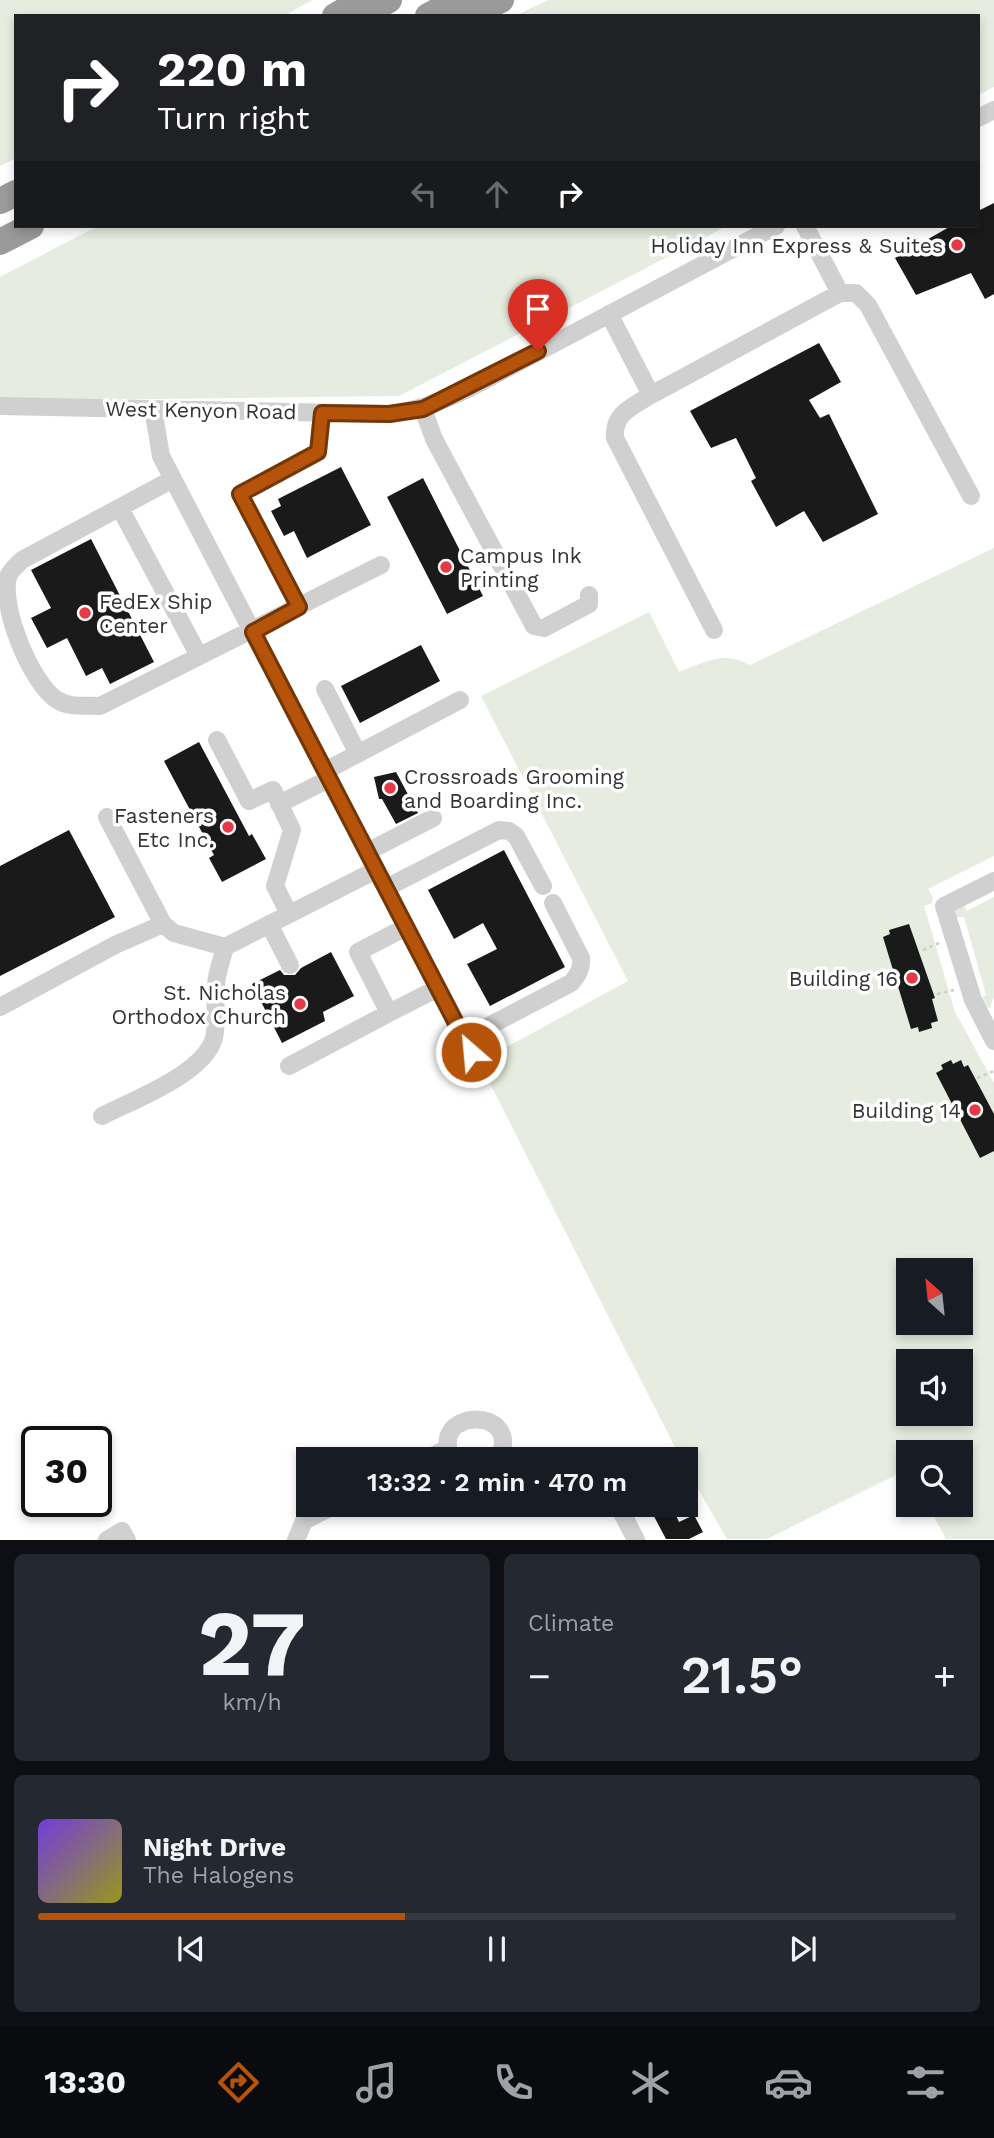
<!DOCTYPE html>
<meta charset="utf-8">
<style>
:root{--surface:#171b24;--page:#242831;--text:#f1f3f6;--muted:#9ea1a6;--line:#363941;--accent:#b45309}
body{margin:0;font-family:"Work Sans",sans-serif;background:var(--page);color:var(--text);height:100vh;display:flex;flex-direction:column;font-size:26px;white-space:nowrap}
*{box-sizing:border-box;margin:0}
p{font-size:23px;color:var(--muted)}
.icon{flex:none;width:38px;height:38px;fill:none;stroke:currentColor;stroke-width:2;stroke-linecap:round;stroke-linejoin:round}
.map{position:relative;height:1540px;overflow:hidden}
.drawer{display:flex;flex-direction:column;gap:14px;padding:14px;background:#0d0f14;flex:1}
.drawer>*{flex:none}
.banner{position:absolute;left:14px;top:14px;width:966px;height:214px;border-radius:0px;box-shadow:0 4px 10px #0003;background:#202124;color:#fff;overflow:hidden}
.needle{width:46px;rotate:333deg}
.tools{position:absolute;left:896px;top:1258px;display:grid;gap:14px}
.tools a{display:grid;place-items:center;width:77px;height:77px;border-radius:0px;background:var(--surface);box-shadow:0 4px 10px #0003;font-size:35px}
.speed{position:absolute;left:21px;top:1426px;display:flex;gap:14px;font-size:35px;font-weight:700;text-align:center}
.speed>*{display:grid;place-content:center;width:91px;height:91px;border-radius:50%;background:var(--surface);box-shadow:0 4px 10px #0003;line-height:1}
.speed .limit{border:4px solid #111;border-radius:10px;background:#fff;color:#111}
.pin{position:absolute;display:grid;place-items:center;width:60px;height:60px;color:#fff;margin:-72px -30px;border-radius:50% 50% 50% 0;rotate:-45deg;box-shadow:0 0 7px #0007}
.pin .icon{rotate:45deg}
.me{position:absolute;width:77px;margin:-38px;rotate:333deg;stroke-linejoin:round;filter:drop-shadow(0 0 5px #0008)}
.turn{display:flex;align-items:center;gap:24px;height:147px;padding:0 28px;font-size:32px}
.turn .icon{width:91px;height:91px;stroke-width:2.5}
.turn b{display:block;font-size:49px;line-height:60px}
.lanes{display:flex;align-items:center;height:66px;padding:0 28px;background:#0003;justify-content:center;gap:35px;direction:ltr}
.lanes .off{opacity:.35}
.big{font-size:52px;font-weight:600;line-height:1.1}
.drawer .widget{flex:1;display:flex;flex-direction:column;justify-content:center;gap:10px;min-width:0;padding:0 24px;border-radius:10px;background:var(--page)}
.drawer .dial{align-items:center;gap:0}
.dial b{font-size:91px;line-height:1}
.song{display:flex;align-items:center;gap:21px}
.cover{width:84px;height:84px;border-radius:10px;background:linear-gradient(135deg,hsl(260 70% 55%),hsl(60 70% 35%))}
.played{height:7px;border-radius:4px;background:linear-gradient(90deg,var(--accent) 40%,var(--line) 40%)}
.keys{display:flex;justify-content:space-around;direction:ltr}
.heat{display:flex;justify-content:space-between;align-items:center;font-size:38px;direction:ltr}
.drawer .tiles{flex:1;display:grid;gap:14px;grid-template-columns:1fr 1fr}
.widget:last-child{grid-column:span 2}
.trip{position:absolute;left:296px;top:1447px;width:402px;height:70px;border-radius:0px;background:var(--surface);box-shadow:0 4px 10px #0003;font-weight:600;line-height:70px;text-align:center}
.tab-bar{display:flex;height:112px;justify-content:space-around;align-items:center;background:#090b0e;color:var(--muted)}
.tab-bar .icon{width:49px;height:49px}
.tab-bar .current{color:var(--accent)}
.tab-bar b{font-size:32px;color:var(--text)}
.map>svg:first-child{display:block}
.green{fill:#e6ecdf;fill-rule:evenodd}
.building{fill:#1a1a1a}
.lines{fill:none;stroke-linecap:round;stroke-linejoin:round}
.path{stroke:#cdcdcd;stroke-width:2.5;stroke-dasharray:3.5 3.5;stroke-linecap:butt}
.minor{stroke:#d0d0d0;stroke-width:18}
.highway{stroke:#9a9a9a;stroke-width:26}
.route-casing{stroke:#753606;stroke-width:18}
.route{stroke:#b45309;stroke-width:12}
.poi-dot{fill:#e63946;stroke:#fff;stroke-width:2.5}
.labels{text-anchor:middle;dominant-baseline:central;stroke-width:7;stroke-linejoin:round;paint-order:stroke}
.poi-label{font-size:21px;fill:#333;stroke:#fff;text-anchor:end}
.street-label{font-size:21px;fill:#333;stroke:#fff}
</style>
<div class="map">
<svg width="994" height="1540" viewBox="0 0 994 1540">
<rect width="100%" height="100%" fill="#fff"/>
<path class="green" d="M0,0H313L283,16H16V158L0,166Z
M548,0H994V87L978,95V16H515Z
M98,226H727L399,396L0,401V277Z
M994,548V856L928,889L933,898L932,903L924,906L955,1012L994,1083V1539H946L928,1505H961V1452H908V1469L767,1539H727L686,1468V1460L681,1459L479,1062L628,981L481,696L649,612L679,672C706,662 723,650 750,665ZM908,1270H961V1323H908ZM908,1362H961V1414H908Z
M994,897V997L990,1008L986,1007L981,998L986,995L964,917H953L955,905L963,904L967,911Z"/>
<path class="building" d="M994,203V294L985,299L971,273L916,295L895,258L951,226H978V211Z
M819,343L841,382L809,400L820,418L829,414L878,514L823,542L804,511L776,527L751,481L756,478L736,438L711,448L690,411Z
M341,467L371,525L307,558L294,531L284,536L271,511L281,506L278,499Z
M423,478L483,596L447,614L387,497Z
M91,539L154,662L110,684L102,668L86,676L67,638L47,648L31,618L51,608L31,570Z
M421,645L440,681L360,723L341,686Z
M199,742L249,836L252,834L266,859L222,882L209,858L214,855L164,761Z
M396,772L418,813L396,824L382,799H379L374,777Z
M69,830L115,917L0,976V866Z
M504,850L565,967L490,1006L467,964L497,949L483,923L454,939L428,890Z
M909,924L935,998L932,999L938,1021L931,1023L932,1028L919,1032L918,1027L911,1029L883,937L890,934L889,930Z
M331,952L354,996L323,1012L325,1021L282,1043L252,984L280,970L284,975H295L301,968Z
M951,1060L953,1064L961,1060L964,1067L968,1065L994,1114V1151L980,1158L936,1073L943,1069L941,1065Z
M648,1505H671L679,1522L694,1515L703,1532L689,1539H666Z"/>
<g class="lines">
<path class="path" d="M923,950L939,943
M937,994L954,990
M977,1078L994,1071"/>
<path class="minor" d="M978,118L994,110
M805,226L840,293H856L868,305L971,496
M609,314L651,395
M0,406L389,414C419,410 441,402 468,389L776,226
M153,409L161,456L471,1052
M423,409L434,439L534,626L544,628L589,604V595
M173,479L22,560C17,565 10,571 8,577C0,607 31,683 57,700C70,708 86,705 100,706L381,565
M120,508L198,654
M299,607L240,494L318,452L322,413
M714,630L615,438C613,413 632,407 651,395L840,293
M325,689L358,754
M217,740L249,801L273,790L292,830L275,886L289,914
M325,771L460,700
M279,804L329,779
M107,817L163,924L174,933L225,947
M367,852L433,818
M994,881L944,906L973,1000L994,1041
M386,888L499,830L509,831L516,836L543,886
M269,924L290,965
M225,947L376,870
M0,1007L115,945L163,924
M389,1013L438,988
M464,1039L571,983C578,975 582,969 581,958L553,903
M289,1066L389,1013L358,952L406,927
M102,1116C133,1100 204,1074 214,1038C218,1019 214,1002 216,984C217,972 222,959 225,947
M425,1460L448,1448
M453,1460C424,1408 526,1404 498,1460
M622,1513L636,1540
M107,1540L122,1531L127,1540
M296,1540L304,1521L335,1505"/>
<path class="highway" d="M335,16L363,0
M359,16L389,0
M428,16L458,0
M467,16L501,0
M0,201L16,193
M0,242L31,226"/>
</g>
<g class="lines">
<g class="route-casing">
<path id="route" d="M471,1052L253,632L299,607L240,494L318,452L322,413L389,414L423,409L538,351"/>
</g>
<use href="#route" class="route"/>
</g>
<g class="poi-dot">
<circle cx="957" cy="245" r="7"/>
<circle cx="446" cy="567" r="7"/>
<circle cx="85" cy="613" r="7"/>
<circle cx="390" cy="788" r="7"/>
<circle cx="228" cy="827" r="7"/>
<circle cx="912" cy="978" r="7"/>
<circle cx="300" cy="1004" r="7"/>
<circle cx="975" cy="1110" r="7"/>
</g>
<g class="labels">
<g class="poi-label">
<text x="943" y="245">Holiday Inn Express &amp; Suites</text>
<text x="460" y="555" text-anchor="start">Campus Ink<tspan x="460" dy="24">Printing</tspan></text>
<text x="99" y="601" text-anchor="start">FedEx Ship<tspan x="99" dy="24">Center</tspan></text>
<text x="404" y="776" text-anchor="start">Crossroads Grooming<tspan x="404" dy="24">and Boarding Inc.</tspan></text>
<text x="214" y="815">Fasteners<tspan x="214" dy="24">Etc Inc.</tspan></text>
<text x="898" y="978">Building 16</text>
<text x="286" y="992">St. Nicholas<tspan x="286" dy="24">Orthodox Church</tspan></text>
<text x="961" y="1110">Building 14</text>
</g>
<g class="street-label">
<text transform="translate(201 410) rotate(1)">West Kenyon Road</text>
</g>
</g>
</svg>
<div class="tools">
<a><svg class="needle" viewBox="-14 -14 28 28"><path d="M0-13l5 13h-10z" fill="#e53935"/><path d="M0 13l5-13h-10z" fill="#9ea1a6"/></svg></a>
<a><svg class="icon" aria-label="sound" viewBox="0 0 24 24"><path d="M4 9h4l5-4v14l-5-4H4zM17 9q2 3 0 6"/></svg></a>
<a><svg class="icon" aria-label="search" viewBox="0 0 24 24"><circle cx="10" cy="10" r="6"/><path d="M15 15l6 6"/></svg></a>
</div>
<div class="speed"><div class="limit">30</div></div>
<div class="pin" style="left:538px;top:351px;background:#d93025"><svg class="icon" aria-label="arrive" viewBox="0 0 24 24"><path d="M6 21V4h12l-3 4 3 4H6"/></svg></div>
<svg class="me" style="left:471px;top:1052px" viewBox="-20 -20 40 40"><circle r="17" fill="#b45309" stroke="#fff" stroke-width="3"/><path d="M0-11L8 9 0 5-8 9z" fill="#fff"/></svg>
<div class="trip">13:32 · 2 min · 470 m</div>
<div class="banner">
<div class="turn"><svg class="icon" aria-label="right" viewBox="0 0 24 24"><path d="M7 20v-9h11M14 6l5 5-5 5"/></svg><div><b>220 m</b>Turn right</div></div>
<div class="lanes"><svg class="icon off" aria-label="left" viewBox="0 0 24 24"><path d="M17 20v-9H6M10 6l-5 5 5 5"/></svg><svg class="icon off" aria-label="ahead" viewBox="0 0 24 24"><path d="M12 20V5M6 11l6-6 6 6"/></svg><svg class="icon" aria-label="right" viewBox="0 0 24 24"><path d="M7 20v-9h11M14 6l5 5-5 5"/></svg></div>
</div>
</div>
<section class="drawer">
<div class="tiles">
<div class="widget dial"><b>27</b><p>km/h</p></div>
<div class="widget"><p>Climate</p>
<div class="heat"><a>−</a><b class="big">21.5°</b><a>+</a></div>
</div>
<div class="widget">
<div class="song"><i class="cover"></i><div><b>Night Drive</b><p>The Halogens</p></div></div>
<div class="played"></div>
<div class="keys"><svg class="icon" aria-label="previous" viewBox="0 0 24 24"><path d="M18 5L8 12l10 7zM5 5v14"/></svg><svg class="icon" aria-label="pause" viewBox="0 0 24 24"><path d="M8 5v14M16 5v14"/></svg><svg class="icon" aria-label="next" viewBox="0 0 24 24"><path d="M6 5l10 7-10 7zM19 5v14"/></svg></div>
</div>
</div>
</section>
<nav class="tab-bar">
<b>13:30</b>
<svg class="icon current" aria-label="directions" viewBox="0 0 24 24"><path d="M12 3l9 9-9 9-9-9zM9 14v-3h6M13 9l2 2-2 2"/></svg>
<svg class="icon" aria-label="music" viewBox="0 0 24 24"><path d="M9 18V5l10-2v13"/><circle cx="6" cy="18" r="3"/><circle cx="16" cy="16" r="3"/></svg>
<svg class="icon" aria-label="phone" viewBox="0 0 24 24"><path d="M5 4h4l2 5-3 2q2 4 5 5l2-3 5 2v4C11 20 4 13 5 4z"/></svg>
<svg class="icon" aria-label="climate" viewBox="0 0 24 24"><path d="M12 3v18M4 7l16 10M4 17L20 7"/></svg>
<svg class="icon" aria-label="car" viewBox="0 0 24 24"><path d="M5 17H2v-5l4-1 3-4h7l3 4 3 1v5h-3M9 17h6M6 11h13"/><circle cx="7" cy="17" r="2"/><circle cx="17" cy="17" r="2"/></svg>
<svg class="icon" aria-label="filters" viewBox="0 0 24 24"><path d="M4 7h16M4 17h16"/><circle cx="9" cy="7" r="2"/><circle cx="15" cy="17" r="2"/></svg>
</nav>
